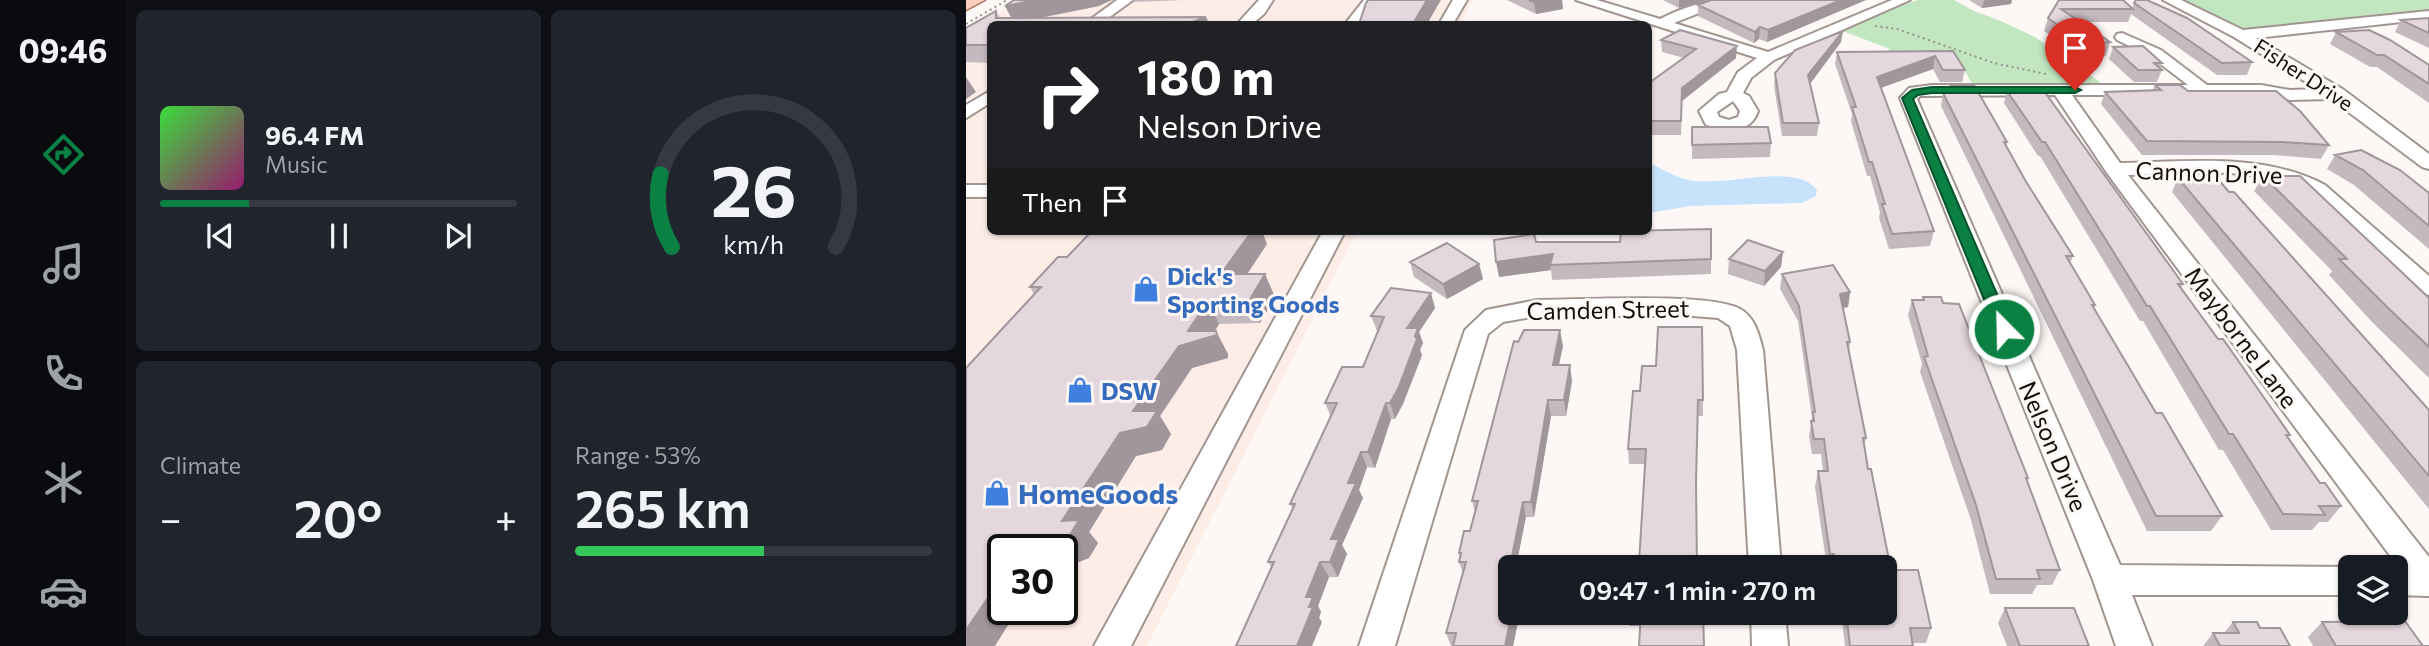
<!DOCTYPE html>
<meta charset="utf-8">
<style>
:root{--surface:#171b24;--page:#20242c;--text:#f1f3f6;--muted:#9ea1a6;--line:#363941;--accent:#0b8043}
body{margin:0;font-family:Commissioner,sans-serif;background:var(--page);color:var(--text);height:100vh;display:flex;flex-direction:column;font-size:26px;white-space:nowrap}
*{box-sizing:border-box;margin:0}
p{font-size:23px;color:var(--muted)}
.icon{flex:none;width:38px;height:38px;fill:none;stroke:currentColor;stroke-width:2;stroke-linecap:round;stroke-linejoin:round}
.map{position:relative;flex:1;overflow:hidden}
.panel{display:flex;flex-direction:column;gap:10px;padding:10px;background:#0d0f14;width:840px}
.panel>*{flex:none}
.top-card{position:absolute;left:21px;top:21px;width:665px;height:214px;border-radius:10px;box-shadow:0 2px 5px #0004;background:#202124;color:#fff;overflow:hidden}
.tools{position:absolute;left:1372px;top:555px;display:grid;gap:14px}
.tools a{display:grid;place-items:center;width:70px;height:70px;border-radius:10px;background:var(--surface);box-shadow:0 2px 5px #0004;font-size:35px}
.speed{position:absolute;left:21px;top:534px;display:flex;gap:14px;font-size:35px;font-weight:700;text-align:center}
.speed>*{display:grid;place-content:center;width:91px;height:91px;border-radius:50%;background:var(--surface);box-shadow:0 2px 5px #0004;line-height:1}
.speed .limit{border:4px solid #111;border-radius:10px;background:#fff;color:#111}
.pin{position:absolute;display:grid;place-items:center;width:60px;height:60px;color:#fff;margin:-72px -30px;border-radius:50% 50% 50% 0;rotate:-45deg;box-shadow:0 0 7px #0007}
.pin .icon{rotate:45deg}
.me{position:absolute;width:77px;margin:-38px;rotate:337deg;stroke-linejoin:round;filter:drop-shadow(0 0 5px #0008)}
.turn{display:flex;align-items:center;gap:24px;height:147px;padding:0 35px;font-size:32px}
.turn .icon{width:91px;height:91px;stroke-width:2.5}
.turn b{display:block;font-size:49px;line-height:60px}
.then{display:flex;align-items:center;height:66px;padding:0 35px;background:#0003;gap:14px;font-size:26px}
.big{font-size:52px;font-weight:600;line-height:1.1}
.panel .tile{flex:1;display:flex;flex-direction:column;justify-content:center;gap:10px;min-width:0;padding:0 24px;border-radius:10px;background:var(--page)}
.panel .dial{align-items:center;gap:0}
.dial svg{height:182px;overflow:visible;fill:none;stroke:var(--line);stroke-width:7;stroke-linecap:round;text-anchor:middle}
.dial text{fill:var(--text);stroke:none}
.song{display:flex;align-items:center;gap:21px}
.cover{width:84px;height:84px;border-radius:10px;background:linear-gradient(135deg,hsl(120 70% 55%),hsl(320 70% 35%))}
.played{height:7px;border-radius:4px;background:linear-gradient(90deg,var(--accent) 25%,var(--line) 25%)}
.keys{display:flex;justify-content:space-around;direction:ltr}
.heat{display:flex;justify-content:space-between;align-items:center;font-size:38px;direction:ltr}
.charge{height:10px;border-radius:5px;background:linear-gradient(90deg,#34c759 53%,var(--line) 0)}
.panel .tiles{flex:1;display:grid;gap:10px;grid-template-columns:repeat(2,1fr)}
.trip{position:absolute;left:532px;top:555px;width:399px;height:70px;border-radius:10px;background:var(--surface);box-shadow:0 2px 5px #0004;font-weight:600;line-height:70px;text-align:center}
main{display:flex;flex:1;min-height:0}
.tabs{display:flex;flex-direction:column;width:126px;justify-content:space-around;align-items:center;background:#090b0e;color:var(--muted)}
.tabs .icon{width:49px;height:49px}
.tabs .selected{color:var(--accent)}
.tabs b{font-size:32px;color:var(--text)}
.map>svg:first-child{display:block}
.built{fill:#feede6;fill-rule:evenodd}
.green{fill:#c1e6c0}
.water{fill:#c6e3fb}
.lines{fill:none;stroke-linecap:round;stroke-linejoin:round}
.minor-casing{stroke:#a29590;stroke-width:4}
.major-casing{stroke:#a87560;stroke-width:3}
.path{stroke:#969290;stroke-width:2;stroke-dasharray:2 3.5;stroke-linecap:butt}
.minor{fill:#fff;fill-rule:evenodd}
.major{fill:#fbcebb;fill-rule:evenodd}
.wall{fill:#c4b9be}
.shaded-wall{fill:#a0969b}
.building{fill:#e4d7dd;stroke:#a0969b;stroke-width:2}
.route{fill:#0b8043;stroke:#07532c;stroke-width:2}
.labels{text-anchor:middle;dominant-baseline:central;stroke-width:6;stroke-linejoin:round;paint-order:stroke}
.far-street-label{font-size:21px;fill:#120e0c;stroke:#fdf8f6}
.street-label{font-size:24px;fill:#120e0c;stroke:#fdf8f6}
.shop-label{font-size:24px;font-weight:bold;fill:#366cbe;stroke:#fdf8f6;text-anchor:start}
.near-shop-label{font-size:28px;font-weight:bold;fill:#366cbe;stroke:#fdf8f6;text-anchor:start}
</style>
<main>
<nav class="tabs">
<b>09:46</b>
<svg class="icon selected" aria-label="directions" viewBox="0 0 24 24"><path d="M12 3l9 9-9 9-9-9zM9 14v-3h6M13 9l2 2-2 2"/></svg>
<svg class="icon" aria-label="music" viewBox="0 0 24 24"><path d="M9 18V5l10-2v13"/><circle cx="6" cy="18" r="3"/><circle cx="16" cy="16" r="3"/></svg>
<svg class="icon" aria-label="phone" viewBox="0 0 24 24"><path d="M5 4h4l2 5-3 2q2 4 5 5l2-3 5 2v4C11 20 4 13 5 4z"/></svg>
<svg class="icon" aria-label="climate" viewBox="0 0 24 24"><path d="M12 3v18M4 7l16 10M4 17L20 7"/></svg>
<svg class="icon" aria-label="car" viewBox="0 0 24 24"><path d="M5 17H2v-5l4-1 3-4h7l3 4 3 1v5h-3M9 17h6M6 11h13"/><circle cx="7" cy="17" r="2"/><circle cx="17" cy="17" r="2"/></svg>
</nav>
<section class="panel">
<div class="tiles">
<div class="tile">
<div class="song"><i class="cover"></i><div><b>96.4 FM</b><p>Music</p></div></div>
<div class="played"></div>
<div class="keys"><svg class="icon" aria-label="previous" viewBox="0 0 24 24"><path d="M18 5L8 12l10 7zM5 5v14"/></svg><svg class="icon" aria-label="pause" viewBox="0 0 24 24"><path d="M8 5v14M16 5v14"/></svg><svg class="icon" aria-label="next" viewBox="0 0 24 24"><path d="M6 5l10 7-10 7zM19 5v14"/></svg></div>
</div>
<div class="tile dial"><svg viewBox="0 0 100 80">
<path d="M14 69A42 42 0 1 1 86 69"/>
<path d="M14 69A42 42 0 0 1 9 37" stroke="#0b8043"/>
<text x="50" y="56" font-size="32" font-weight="700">26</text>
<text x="50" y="72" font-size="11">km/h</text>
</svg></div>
<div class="tile"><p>Climate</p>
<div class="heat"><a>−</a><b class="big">20°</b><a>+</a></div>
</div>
<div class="tile"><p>Range · 53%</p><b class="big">265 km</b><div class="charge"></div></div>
</div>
</section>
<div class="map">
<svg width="1463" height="646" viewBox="0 0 1463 646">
<rect width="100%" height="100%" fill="#fdf8f6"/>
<path class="built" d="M54,0H507L495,24H24V231H391L181,646H0V32ZM37,550H96V609H37Z"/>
<path class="green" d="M952,0H988L1006,10L1037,22L1069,37L1141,87H1008L991,57H911L924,49L874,30L915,12Z
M1211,0H1463V13L1287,30L1273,28Z"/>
<path class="water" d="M683,162C695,169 709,177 723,180C756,188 831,161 851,190L850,196L836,203L724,206L683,213Z"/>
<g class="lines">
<g class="minor-casing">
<path id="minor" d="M151,0H167L134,24H118Z
M293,0H307L298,14L286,24H271Z
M398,0H412L393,24H379Z
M487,0H501L487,24H473Z
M610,0H631L694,19C718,7 739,0 766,0L708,23L802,52L926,0H944L808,60L785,78L777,93L783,96L792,111C784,135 760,130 740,125L733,111L753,94L761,92L772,72L791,58ZM767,101L774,111L772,117L763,120L753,117L751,112Z
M1197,0H1215L1277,30L1463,11V19L1290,38L1378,90L1463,154V169L1456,167L1365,99L1324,100L1295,95H1106L1154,163C1221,162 1297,152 1359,185L1463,276V295L1455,293L1345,193C1291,164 1222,174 1162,175L1463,557V596L1430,595V567H1425L1431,565L1141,173L1089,95L954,96L951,99L1154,565L1389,567H1384V595H1166L1186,646H1150L1127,580L934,98L943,88L966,85H1222L1184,56L1151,40L1149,37L1151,34L1156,33L1195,50L1241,85H1295L1324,90L1351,89L1268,37Z
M24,91V103L0,118V105Z
M0,185H24V197H0Z
M357,231H379L165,646H128Z
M571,300C612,300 743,292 774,309C789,317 793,335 797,350L815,567H783L771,350L764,326L752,318L727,316H571L537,322L522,334L429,646H393L499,330L520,310Z
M785,612H819L822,646H786Z"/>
</g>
<g class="major-casing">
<path id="major" d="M0,0H19L0,10Z"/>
</g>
<path class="path" d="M0,24L41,0
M909,26L931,29L1028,63L1080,74"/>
<use href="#minor" class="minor"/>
<use href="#major" class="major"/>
</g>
<path class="wall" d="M168,0H217L168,2Z
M541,0H596L597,9L570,14Z
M697,0H741L713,8Z
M900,0L801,42L793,39L788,43L732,16V5Z
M1003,0H1046L1045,4L1016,8Z
M1093,0L1166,9L1168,3L1286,62L1281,75H1251L1165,14L1162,22H1115L1144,42L1140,56L1115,58L1078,31L1082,18Z
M133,6L74,18L240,17L243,24H24V63L0,62V28L30,11L34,18H45Z
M1463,18V48L1429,32L1435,20Z
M1370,32L1463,65V103L1411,67H1404L1364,44Z
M695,40L770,58L716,101L715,135H682L683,83L718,58L696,52Z
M875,42L844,84L853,123L851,136H816L808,86L809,73Z
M1147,47L1196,63L1194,68L1196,70L1191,82H1168L1143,59Z
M987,51L999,70L996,82H974L967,69L914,88L968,231L964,246L923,249L913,218L914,212L904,176H901L885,121L886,114L869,64L871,52Z
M1189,85L1222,91L1363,145L1355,159L1308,155H1176L1135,104L1139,92L1186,91Z
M985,86L1041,142L1040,145L1059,180L1107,256L1104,263L1129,305L1128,308L1190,413L1256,516L1245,531H1181L975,106L977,93H983Z
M1041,91L1217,284L1215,288L1324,435L1322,437L1354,483L1375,506L1362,522H1353L1346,530H1305L1257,450H1253L1177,321H1174L1074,156H1072L1038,103Z
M726,127L805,143L804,157L726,159Z
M1369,155L1463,193V249L1388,185L1361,169Z
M1297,176L1463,298V378L1407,323L1363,275L1366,271L1288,191Z
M1212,178L1463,410V509L1206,192Z
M745,229V274L586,280L585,270L533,277L570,242H654Z
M301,244L281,274L309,297L294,323L253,324L249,331L262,354V358L226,368L194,416L205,434L196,450L170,456L123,532L132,543L123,558L68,294L64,287L101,257Z
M763,259L815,267L798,286L762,274Z
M444,262L513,264L517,279L481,299L448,277Z
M816,274L884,292L882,307L877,308L884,342L883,351L900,438L898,446L902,469L925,570L965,628L960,643H947V646H879L876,620H873L871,612H919V567H861L849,487L852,471H857L855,454H846L843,436L846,418L832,321L814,289Z
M957,297L977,303L1062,478L1061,482L1094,570L1086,585H1071L1066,594H1024L1005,520L954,372L956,364L942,315L946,300H957Z
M469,308L453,332L457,343L454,350L456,355L437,404L429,419H425L409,468L401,467L393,490L397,498L376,545L381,554L372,577H363L352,606L355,612L353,618L356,622L305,567L302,562L327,509L324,504L365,417L359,403L397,367L412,331H411L405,316Z
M736,327L737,416H732L730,492L731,567H673L679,464H663L662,449L674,391L690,366Z
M597,346L593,365L606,381L600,416H585L568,517H560L544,567L554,612L547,646H485L480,633L497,573L493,562L494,557L493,553L504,531L509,512L506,501Z
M1039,608L1123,646H1041L1032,623Z
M662,612H737L674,626H663Z
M1267,622L1294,628L1324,646H1237L1247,633H1258Z
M1356,622L1457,646H1463H1347L1342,637Z"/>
<path class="shaded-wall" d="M70,0H146L133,6L48,23L39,6Z
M461,0H475L461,24H449L448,22Z
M583,0H596L597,9L570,14L568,2Z
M713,0H741L713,8Z
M875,0H900L801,42L802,30Z
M1018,0H1046L1045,4L1016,8Z
M240,17L243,24H221Z
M794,27L793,39L788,43L789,32Z
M877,31L875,42L841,88L842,75Z
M771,46L770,58L716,101L715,135L716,88Z
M969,56L967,69L909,90L911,77Z
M0,77L10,92L0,99Z
M286,231H296L301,244L266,297L255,274Z
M817,252L815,267L798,286L799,271Z
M587,254L584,265L585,270L533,277L530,262Z
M513,264L517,279L481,299L477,284Z
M299,274L309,297L294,323L283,301Z
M884,292L882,307L872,309L874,294Z
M465,293L469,308L453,332L457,343L454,350L456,355L437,404L429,419L424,403L441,328Z
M242,301L253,324L245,337L250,331L262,354V358L226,368L194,416L205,434L196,450L170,456L123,532L132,543L123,558L96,569V550H70L96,521L167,411L213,346Z
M594,330L597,346L589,381L587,365Z
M604,365L606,381L600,416L598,400Z
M582,400L585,416L568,517L565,502Z
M420,403L425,419L409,468L402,452Z
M395,452L401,467L393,490L397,498L376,545L381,554L372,577L364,562L365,539L382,483Z
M557,502L560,517L550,567H544V585L542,576Z
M354,562L363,577L352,606L355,612L353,618L356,622L346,646H331L343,607L340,597Z
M37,576V609H52L29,646H0V630Z
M546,612H554L547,646H539Z"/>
<path class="building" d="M48,0H70L39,6Z
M402,0H461L448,22H459L457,24H393L400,3Z
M563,0H583L568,2Z
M745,0H875L802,30L794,27L789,32L732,5Z
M1093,0H1157L1167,9H1095L1144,42L1119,44L1082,18Z
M1170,0H1181L1221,18L1286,62L1256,63L1168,3Z
M30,11V18L240,17L221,24H24V45H0V28Z
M1463,18V33L1435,20Z
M714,30L771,46L716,88L715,121H682L683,83L730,49L695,40Z
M1403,30L1424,40L1463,65V84L1418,55H1411L1370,32Z
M877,31L842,75L853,123H817L809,73L829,50Z
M1177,46L1196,63H1188L1196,70H1172L1147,47Z
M987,51L999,70H977L969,56L911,77L968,231L926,234L916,204H919L906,162H903L886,107H890L871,52Z
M1008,85L1041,142H1038L1059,180L1107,256H1100L1129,305H1126L1190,413H1196L1256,516H1190L977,93H989L985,86Z
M1189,85H1214L1222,91H1310L1334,111L1363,145L1315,142L1181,141L1139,92L1195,90Z
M1041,91H1078L1217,284H1212L1252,339H1257L1308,412L1324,435H1320L1354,483H1359L1375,506H1353L1359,515L1317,514L1267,434H1263L1184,306H1181L1079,142H1076Z
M726,127H802L805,143L726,145Z
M1395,150L1434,170L1463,193V226L1397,170L1369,155Z
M1297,176H1334L1463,298V347L1420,306L1373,259H1381Z
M1212,178H1251L1263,192H1268L1463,410V476Z
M745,229V259L584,265L587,254L530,262L528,240L568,234L570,242H654L655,231Z
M126,231H286L255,274H299L283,301H242L222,331H250L251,335L213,346L167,411H191L181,427L154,433L96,521L113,520L104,535L70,550H37V576L0,630V368L75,287H64L92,257H101Z
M782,240L817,252L799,271L763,259Z
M481,243L513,264L477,284L444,262Z
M867,265L884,292L874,294L884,342H881L900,438H897L902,469H905L925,570H952L965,628H944L947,646H884L880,612H919V567H870L868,554H864L852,471H862L858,439H848L845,421H848L847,412H849L833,306L816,274Z
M425,288L465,293L441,328H452L449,336L451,339L432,389L424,403H420L402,452H395L382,483H390L365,539H373L364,562H354L340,597H347L343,607H347L331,646H270L308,562H302L329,504H324L371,403H359L376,367H397L418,317L405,316Z
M957,297H975L977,303L993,304L1062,478H1060L1094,570H1071L1074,579H1030L1010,505L958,357L962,356L946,300H958Z
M692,327H736L737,400H732L730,482L731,567H678L679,563H673L680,449H662L667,391H674L676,366H690Z
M558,330H594L587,365H604L598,400H582L565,502H557L542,576H544V612H546L539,646H487L490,633H480L500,562H493L495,553H493L498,531H504L512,501H506L548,341L552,342Z
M1039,608H1108L1123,646H1054Z
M675,612H737L738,646H673Z
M1439,621L1457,646H1463H1370L1356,622Z
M1267,622H1291L1294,628H1314L1324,646H1254L1247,633H1273Z"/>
<path class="route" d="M966,87H1109L1115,90L1109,93H966L952,95L947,99L1046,329L1044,333H1032L1030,329L936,98L946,90Z"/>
<defs>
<g id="shop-bare" transform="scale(2.1)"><path d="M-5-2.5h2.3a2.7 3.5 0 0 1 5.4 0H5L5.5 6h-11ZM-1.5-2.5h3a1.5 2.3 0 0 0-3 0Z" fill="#3f7fe0" stroke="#fdf8f6" stroke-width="2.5" paint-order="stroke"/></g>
</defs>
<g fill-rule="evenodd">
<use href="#shop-bare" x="180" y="289"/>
<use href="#shop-bare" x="114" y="390"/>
<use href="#shop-bare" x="31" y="493"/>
</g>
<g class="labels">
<g class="far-street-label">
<text transform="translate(1338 74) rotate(33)">Fisher Drive</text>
</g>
<g class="street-label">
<text transform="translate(1243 172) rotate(2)">Cannon Drive</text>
<text transform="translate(642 309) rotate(-1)">Camden Street</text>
<text transform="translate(1276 337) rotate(53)">Mayborne Lane</text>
<text transform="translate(1088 446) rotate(67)">Nelson Drive</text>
</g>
<g class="shop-label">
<text x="201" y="275">Dick's<tspan x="201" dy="28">Sporting Goods</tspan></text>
<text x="135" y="390">DSW</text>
</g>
<g class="near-shop-label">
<text x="52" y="493">HomeGoods</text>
</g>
</g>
</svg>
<div class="tools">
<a><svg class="icon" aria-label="layers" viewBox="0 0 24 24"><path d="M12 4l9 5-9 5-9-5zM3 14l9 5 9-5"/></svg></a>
</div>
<div class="speed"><div class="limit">30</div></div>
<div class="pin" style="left:1109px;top:90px;background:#d93025"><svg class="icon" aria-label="arrive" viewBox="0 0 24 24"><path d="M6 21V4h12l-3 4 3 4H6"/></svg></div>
<svg class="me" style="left:1038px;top:329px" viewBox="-20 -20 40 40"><circle r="17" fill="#0b8043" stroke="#fff" stroke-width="3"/><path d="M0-11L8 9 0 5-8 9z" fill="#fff"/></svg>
<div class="trip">09:47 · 1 min · 270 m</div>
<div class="top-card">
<div class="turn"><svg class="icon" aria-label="right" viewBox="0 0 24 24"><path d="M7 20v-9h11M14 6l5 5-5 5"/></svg><div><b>180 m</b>Nelson Drive</div></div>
<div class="then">Then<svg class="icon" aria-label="arrive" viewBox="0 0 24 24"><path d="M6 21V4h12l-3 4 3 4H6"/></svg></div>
</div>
</div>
</main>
